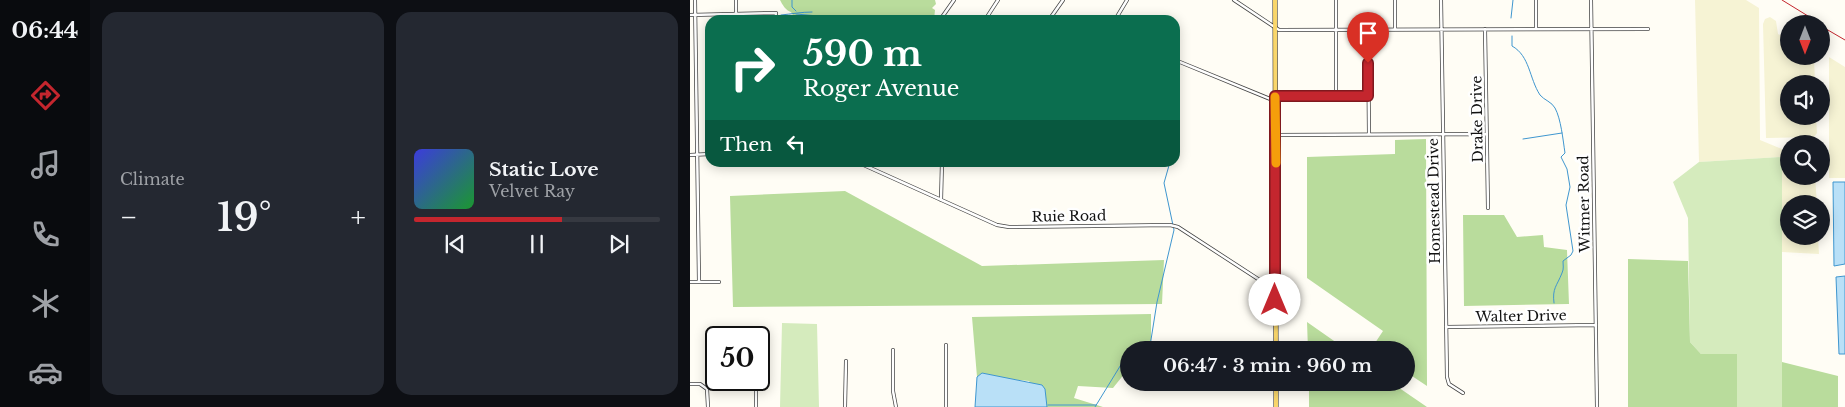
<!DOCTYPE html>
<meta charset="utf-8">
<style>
:root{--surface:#171b24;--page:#242831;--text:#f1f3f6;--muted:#9ea1a6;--line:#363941;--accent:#c4262e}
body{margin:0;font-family:"Libre Baskerville",serif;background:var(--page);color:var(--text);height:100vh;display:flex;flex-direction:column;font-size:19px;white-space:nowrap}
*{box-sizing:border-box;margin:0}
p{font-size:16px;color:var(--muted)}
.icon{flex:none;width:28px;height:28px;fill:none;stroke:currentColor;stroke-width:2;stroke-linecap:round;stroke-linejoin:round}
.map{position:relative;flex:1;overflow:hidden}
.drawer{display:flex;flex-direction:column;gap:12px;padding:12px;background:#0d0f14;width:600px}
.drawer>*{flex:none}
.guide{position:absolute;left:15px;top:15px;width:475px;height:152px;border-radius:15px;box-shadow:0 2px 12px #0003;background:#0b6e4f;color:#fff;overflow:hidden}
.needle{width:32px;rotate:180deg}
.buttons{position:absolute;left:1090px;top:15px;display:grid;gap:10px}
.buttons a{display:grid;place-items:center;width:50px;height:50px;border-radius:50%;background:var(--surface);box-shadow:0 2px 12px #0003;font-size:25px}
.speed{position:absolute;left:15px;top:326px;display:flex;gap:10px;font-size:25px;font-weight:700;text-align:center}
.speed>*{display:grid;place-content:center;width:65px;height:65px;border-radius:50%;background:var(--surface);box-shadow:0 2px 12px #0003;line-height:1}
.speed .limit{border:2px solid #111;border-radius:8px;background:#fff;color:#111}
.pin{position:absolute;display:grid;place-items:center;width:42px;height:42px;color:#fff;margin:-51px -21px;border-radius:50% 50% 50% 0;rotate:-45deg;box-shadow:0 0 5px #0007}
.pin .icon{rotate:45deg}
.me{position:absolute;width:55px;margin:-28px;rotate:0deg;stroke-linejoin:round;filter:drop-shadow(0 0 4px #0008)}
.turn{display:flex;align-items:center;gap:18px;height:105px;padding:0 15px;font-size:22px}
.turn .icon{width:65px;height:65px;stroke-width:2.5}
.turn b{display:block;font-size:35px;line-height:42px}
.then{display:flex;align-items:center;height:48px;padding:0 15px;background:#0003;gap:10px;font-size:19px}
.big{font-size:38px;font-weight:600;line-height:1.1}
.drawer .card{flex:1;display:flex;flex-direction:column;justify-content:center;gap:8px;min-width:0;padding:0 18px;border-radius:15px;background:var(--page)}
.song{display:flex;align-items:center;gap:15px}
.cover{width:60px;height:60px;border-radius:8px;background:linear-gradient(135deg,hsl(240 70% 55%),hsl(130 70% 35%))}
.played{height:5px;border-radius:2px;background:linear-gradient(90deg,var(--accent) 60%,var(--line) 60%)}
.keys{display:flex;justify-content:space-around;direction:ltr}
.heat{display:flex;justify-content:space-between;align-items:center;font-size:28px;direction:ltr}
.drawer .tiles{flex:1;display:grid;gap:12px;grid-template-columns:repeat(2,1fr)}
.trip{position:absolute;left:430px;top:341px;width:295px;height:50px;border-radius:25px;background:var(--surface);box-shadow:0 2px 12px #0003;font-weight:600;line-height:50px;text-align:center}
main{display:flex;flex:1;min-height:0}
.dock{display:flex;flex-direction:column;width:90px;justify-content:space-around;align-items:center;background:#090b0e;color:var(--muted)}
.dock .icon{width:35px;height:35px}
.dock .current{color:var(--accent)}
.dock b{font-size:22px;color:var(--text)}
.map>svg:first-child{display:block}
.farmland{fill:#f6f3d4}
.green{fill:#d5ebbd}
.forest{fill:#b9dc9c}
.water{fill:#b9e0f7;stroke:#3f96cf}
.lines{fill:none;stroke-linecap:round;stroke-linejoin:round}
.stream{stroke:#3f96cf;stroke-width:1}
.minor-casing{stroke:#444;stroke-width:4}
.major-casing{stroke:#222;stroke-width:5}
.minor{stroke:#fff;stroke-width:2.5}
.major{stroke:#f9d66b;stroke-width:4}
.rail{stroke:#c4262e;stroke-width:1}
.route-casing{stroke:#7f191e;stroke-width:12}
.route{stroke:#c4262e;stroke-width:9}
.slow{stroke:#f59e0b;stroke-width:9}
.labels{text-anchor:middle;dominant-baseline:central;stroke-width:5;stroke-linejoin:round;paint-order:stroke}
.street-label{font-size:14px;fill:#111;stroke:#fff}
</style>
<main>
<nav class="dock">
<b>06:44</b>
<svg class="icon current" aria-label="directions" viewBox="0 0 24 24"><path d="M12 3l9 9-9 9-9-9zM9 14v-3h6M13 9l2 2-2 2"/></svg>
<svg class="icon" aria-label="music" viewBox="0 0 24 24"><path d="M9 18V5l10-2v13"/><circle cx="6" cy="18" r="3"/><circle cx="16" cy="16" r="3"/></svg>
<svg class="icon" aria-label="phone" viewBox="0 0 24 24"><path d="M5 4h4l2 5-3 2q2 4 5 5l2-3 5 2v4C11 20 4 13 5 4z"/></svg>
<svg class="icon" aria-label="climate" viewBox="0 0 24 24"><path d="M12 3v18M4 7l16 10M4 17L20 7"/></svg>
<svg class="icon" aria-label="car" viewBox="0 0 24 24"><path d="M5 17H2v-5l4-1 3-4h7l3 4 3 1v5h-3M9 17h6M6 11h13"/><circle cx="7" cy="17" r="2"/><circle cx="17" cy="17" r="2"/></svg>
</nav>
<section class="drawer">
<div class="tiles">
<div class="card"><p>Climate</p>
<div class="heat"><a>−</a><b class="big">19°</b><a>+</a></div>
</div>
<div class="card">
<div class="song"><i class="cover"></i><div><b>Static Love</b><p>Velvet Ray</p></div></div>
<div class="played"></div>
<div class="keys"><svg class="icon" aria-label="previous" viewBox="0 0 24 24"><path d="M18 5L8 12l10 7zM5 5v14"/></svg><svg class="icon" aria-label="pause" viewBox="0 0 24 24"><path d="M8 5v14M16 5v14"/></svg><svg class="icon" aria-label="next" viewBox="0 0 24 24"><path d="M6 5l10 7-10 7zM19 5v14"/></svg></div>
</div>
</div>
</section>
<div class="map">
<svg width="1155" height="407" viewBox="0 0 1155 407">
<rect width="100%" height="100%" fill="#fffdf5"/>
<path class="farmland" d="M1005,0H1056L1069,8L1070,140L1092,149L1093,157L1099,156V176H1125L1127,204H1099V236H1128L1129,254L1092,252V157L1009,162Z
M1080,17L1086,21L1088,34L1099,39V56H1124L1125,84H1099V116H1126L1127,133L1124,137L1076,138L1073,24L1075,19Z
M1139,57L1155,67V178H1139Z"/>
<path class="green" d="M1092,157V407H1047V354H1011L1000,342L998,218L983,182L1009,162Z
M92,323L127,324L129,407H90Z"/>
<path class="forest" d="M90,0H245L246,4L242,8L245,10L244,20H106L101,12C96,11 92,4 90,0Z
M736,139L737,386L716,372V350L681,349L693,331L617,278V157L705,154V140Z
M155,191L292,266L474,260L472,304L43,307L40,196Z
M773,215H814L827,237L853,235L854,247L877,250L879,304L774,306Z
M938,259L998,261L1000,342L1011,354H1047V407H938Z
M461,314V350H439V368L423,388L388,386L384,398L413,407H357L339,381L318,379L292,373L287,377L282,317Z
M617,322L657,350H618Z
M1092,362L1148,376V407H1092Z
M619,383H702L737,407H619Z"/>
<path class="water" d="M1143,182H1155V264L1144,266Z
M1155,276V354H1149L1146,277Z
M292,373L352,385L355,389L357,407H285L287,377Z"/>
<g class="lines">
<path class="stream" d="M102,0V7L106,11
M106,14L128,16
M91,15C102,14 111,12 122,12
M821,18L823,0
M822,36V46C840,56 839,78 850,95C854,100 862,102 865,108C871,119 873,140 875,153L871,157L877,169L880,187L876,205L883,251L881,255L873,261C873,265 874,269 872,273C867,286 862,288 864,303
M833,139L872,133
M454,350L460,346L467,302L484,230L474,183L480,162
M358,405H406
M405,407L432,363L439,359"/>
<g class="minor-casing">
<path id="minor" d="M5,0L9,282
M46,0V20
M544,0L589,30L958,29
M705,0V30
M751,0L757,377L759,384L773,393
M846,0V29
M901,0L907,407
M0,15L86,13V20
M250,20L264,0
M295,20L308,0
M359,20L373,0
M425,20L437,0
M795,29L798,208
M678,30L679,135
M485,60L585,101
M585,96H678
M646,96V0
M586,135L797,134
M0,155L20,154
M167,162L307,225L319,227L480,225L488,227L585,290
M251,200L252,162
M0,282H29
M756,327L906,325
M203,350V391L206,407
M0,384H10L17,389L18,407
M66,407V380
M155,407L156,361
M256,407V345"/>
</g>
<g class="major-casing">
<path id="major" d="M585,0L586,350
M586,382V407"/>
</g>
<use href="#minor" class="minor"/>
<use href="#major" class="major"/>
<path class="rail" d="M1092,0L1131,24
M1131,26L1155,40"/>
</g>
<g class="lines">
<g class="route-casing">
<path id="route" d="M585,300V96H678V63"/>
</g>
<use href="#route" class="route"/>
<path class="slow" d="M585,97L586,163"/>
</g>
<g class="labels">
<g class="street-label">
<text transform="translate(787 119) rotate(-91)">Drake Drive</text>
<text transform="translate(744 201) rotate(-91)">Homestead Drive</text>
<text transform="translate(894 204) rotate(-91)">Witmer Road</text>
<text transform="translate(379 216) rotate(-1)">Ruie Road</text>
<text transform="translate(831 316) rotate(-1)">Walter Drive</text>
</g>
</g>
</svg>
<div class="buttons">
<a><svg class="needle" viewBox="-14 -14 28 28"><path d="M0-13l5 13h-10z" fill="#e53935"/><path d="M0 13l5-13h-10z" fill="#9ea1a6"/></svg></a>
<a><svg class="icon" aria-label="sound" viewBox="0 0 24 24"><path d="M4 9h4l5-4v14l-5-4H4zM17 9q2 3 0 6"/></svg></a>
<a><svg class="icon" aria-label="search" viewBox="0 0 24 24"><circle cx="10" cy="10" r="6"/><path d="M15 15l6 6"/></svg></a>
<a><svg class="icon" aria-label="layers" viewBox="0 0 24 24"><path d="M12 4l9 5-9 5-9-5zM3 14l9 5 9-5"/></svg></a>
</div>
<div class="speed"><div class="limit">50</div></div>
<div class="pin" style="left:678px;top:63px;background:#d93025"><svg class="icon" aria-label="arrive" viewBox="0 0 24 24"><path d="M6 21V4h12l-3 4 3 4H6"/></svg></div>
<svg class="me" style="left:585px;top:300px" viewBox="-20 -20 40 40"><circle r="19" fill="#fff"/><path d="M0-13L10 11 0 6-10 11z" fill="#c4262e"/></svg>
<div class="trip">06:47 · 3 min · 960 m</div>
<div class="guide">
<div class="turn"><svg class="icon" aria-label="right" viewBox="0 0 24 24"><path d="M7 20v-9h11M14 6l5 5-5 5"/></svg><div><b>590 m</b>Roger Avenue</div></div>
<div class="then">Then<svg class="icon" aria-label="left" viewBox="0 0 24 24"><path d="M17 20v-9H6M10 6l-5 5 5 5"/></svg></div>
</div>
</div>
</main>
